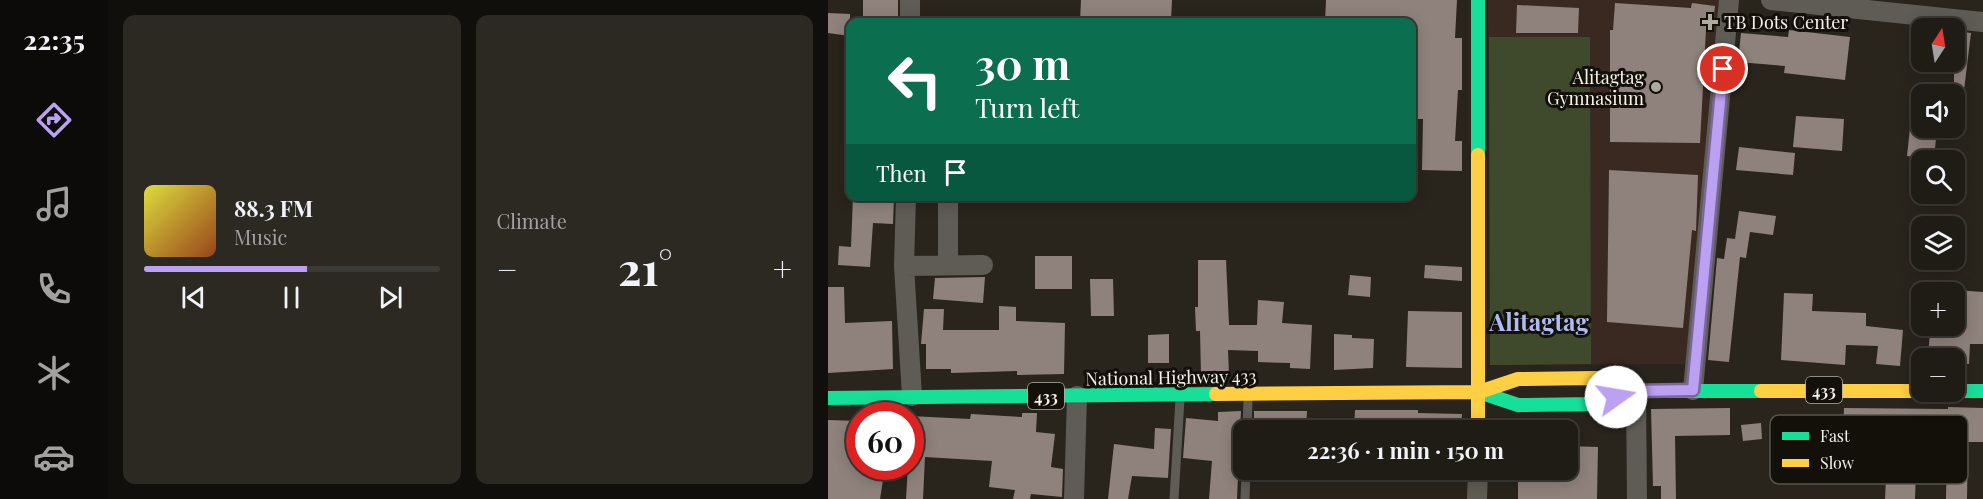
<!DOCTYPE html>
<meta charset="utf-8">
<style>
:root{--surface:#1f1c16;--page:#2c2923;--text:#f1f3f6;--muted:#a1a1a1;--line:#3c3a35;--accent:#bca0f2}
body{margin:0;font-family:"Playfair Display",serif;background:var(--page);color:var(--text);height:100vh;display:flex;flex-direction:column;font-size:22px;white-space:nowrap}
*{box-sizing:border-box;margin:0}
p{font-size:20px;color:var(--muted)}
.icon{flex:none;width:33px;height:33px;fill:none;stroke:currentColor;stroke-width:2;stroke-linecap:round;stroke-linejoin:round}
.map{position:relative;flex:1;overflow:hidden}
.details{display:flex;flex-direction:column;gap:15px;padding:15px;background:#110f0c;width:720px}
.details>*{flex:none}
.hud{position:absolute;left:18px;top:18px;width:570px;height:183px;border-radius:12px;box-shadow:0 3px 15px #0003,0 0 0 2px var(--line);background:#0b6e4f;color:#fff;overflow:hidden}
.needle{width:39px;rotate:12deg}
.tools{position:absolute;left:1083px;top:18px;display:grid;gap:12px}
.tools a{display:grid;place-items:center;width:54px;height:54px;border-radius:12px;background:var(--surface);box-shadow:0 3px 15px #0003,0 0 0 2px var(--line);font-size:30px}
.speed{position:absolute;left:18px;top:402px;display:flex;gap:12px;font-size:30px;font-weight:700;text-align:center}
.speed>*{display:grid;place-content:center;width:78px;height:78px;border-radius:50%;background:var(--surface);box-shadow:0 3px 15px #0003,0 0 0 2px var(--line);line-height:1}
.speed .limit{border:9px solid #d22;background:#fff;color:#111}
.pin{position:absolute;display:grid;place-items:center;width:51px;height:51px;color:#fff;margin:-26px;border:3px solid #fff;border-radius:50%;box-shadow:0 2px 6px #0007}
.me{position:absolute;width:66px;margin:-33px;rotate:77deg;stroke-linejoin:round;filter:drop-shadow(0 0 4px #0008)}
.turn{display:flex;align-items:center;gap:21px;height:126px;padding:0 30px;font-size:27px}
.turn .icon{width:78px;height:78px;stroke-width:2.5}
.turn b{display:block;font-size:42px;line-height:51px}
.then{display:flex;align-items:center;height:57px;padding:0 30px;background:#0003;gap:12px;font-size:22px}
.big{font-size:45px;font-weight:700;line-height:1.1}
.details .tile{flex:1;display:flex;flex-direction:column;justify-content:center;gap:9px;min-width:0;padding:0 21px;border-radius:12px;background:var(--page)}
.song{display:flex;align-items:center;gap:18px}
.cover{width:72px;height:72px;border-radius:9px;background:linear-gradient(135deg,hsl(60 70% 55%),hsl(20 70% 35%))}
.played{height:6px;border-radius:3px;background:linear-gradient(90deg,var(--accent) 55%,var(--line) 55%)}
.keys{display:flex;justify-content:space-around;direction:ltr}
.heat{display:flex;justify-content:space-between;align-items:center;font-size:33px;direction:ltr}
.details .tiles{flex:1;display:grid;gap:15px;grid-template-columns:repeat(2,1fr)}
.trip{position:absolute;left:405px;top:420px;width:345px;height:60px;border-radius:12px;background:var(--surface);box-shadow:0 3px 15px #0003,0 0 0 2px var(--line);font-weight:700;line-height:60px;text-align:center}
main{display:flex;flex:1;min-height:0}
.menu{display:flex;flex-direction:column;width:108px;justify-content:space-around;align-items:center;background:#0c0b09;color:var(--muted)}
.menu .icon{width:42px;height:42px}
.menu .active{color:var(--accent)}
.menu b{font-size:27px;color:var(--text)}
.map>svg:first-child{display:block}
.commercial{fill:#392921}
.green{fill:#3f492c}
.building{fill:#8f827c}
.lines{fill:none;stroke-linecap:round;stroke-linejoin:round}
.lane{stroke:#5f5b55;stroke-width:9}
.street{stroke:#5f5b55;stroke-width:20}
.fast{stroke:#16e098;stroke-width:14}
.slow{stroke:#ffcf43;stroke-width:14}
.route-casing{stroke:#7a689d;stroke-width:15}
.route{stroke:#bca0f2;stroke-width:10}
.poi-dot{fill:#aeaaa0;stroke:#13100a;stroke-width:2}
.labels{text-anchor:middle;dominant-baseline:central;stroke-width:6;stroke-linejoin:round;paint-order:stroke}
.shield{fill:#13100a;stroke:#b1aea5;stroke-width:1.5}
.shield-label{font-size:16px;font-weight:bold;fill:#f5f1e7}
.poi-label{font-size:18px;fill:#f5f1e7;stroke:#13100a;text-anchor:start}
.street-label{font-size:18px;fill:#f5f1e7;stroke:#13100a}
.district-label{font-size:24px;font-weight:bold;fill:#afbcf3;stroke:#13100a}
.key{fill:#13100a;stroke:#57544c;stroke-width:1.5}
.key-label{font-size:16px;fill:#f5f1e7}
</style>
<main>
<nav class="menu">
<b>22:35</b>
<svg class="icon active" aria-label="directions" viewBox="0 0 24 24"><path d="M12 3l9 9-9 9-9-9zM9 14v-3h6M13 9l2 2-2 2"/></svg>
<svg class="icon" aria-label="music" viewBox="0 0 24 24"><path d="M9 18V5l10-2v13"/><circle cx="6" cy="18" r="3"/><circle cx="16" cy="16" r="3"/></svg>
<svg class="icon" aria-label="phone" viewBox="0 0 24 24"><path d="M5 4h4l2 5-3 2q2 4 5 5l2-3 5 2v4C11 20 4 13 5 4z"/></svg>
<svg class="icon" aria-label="climate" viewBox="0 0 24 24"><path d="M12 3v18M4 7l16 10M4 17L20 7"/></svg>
<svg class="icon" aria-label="car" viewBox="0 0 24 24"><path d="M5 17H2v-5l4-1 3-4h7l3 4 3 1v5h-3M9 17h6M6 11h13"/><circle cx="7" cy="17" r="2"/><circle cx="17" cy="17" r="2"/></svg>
</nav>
<section class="details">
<div class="tiles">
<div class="tile">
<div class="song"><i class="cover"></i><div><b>88.3 FM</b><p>Music</p></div></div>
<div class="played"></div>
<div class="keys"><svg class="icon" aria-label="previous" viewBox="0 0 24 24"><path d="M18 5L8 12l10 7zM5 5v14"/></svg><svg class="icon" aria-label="pause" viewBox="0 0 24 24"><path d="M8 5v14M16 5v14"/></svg><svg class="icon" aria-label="next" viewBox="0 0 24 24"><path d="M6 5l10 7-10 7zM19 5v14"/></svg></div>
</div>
<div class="tile"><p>Climate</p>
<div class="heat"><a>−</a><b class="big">21°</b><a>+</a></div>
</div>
</div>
</section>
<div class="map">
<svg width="1155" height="499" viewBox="0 0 1155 499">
<rect width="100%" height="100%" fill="#29251d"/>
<path class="commercial" d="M660,0H892L859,364L662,365Z"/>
<path class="green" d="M661,37H762L763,364L662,365Z"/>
<path class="building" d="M35,0H70V22H35Z
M253,0H344L343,21L252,22Z
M498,0H629L627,38H634V90H630L627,141H634V171L594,170L595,119H584V22H497Z
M787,3L863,8L864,3L887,6L884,30L878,29L872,143L782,142V30H785Z
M689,5L751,8L750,33H688Z
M0,13L22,14V36L0,33Z
M961,30L1022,37L1017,80L956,73L957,66L910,62L913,33L960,37Z
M1126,31L1143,33L1136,90H1126Z
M968,116L1016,119L1014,151L965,147Z
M1082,128H1109L1106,159L1079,156Z
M911,147L967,153L965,175L908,170Z
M781,170L870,175L868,231L864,230L855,328L779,322Z
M25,196H66L65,224L45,223L42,267L10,265L11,246L23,247Z
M911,211L948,216L945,235L922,232L918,258L912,257L901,362L880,360L889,258L896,259L899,238L907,239Z
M207,256H244V289H207Z
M370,260H398L401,325H429L430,300L456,302L454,323L484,325L482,369L462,368V363L430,362V351L400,350L401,375H373L372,331H368L367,307H370Z
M597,265L634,267V281L596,278Z
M522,275L543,277L542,297L520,295Z
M157,277L155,303L105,299L107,278Z
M262,279H285L286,316H263Z
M0,287H16L17,323L64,321L65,369L0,373Z
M1128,290L1155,292V344H1142L1141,364L1126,363V358H1100L1102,330L1125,331Z
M956,293L985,294L984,311L1038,313V326L1075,330L1072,366L1048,364L1050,346L1018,345L1017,365L953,360Z
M171,306L188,307V321L237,323L236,374L189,375V371L123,373V369H98V344H93L96,309H116L115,330H171Z
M580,311L634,312V368L578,367Z
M341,334V363H320V335Z
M506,334L524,335V338L546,339L545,368L506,370Z
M1120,407L1155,408V442H1140L1139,499H1118L1119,443L1089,442L1087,499H1057L1058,478L1014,476L1016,408L1120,409Z
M902,408V435L847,436L848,499H833V486H825L823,409Z
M527,410H590V413L634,414L633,430H526Z
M413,411L409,499H381L384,461L355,458L358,418L390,421V412Z
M426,411H479L478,430H426Z
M194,413H209L208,432L227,434L223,467L235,469L234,497L203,494L202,499H185L187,490L161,487L164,461L97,457L95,499H78L80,466H82V416L142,419L143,414L194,417Z
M0,420L31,421L30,466H52L51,480H55L52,499H0Z
M933,423L934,439L915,441L913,425Z
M327,428L343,429L340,478L304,476L300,499H280L286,444L326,449Z
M740,446L770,447L769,499H690V470H740Z"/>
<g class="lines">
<path class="lane" d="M419,430L420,399
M346,499L352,399
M417,499L418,470"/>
<path class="street" d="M82,0V22
M943,0L1155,22
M78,196L76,266L84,396
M120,264V196
M76,266L155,265
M865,390L901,0
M808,391L809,499
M246,499L249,396
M649,499L650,470"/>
<path class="fast" d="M650,0V155
M1126,391H1155
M651,392L690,405L768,404L808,391H933
M0,398L388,394"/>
<path class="slow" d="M650,155V430
M933,391H1094
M388,394L651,392L690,379L768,378L808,391"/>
</g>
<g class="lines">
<g class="route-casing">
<path id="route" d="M788,397L808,391L865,390L895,69"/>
</g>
<use href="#route" class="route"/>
</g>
<g class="poi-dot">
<path d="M879 13h6v6h6v6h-6v6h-6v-6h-6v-6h6z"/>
<circle cx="828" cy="87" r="6"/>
</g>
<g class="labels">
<g class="shield">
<rect x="978" y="377" width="36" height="26" rx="4.5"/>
<rect x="200" y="383" width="36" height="26" rx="4.5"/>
</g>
<g class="shield-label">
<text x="996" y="390">433</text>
<text x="218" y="396">433</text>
</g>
<g class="poi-label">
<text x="896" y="22">TB Dots Center</text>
<text x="816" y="77" text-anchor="end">Alitagtag<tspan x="816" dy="21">Gymnasium</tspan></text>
</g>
<g class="street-label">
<text transform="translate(343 377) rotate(-1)">National Highway 433</text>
</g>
<g class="district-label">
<text x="711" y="321">Alitagtag</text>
</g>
</g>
<rect x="942" y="415" width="198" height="69" rx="9" class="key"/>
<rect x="954" y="432" width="27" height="8" fill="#16e098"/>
<rect x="954" y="459" width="27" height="8" fill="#ffcf43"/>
<g class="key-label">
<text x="992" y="442">Fast</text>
<text x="992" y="469">Slow</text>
</g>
</svg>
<div class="tools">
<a><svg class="needle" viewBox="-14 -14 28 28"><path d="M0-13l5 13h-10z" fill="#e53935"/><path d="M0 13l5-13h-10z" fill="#a1a1a1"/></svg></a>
<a><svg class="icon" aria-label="sound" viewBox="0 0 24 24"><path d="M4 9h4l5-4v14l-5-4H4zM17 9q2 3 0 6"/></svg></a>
<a><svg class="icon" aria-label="search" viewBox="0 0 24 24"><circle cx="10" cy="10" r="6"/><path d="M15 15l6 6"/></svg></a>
<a><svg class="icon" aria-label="layers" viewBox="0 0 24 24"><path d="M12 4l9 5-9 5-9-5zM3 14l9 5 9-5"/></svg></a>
<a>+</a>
<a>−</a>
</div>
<div class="speed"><div class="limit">60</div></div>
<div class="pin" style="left:895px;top:69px;background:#d93025"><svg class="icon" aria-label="arrive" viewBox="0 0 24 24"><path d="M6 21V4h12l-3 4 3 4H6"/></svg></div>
<svg class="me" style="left:788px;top:397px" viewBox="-20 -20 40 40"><circle r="19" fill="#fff"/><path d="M0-13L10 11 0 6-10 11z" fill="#bca0f2"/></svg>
<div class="trip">22:36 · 1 min · 150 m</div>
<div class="hud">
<div class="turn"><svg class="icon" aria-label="left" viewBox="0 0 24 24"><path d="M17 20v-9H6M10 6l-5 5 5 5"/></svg><div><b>30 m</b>Turn left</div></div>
<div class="then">Then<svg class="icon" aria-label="arrive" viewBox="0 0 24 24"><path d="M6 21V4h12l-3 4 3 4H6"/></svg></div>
</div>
</div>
</main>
